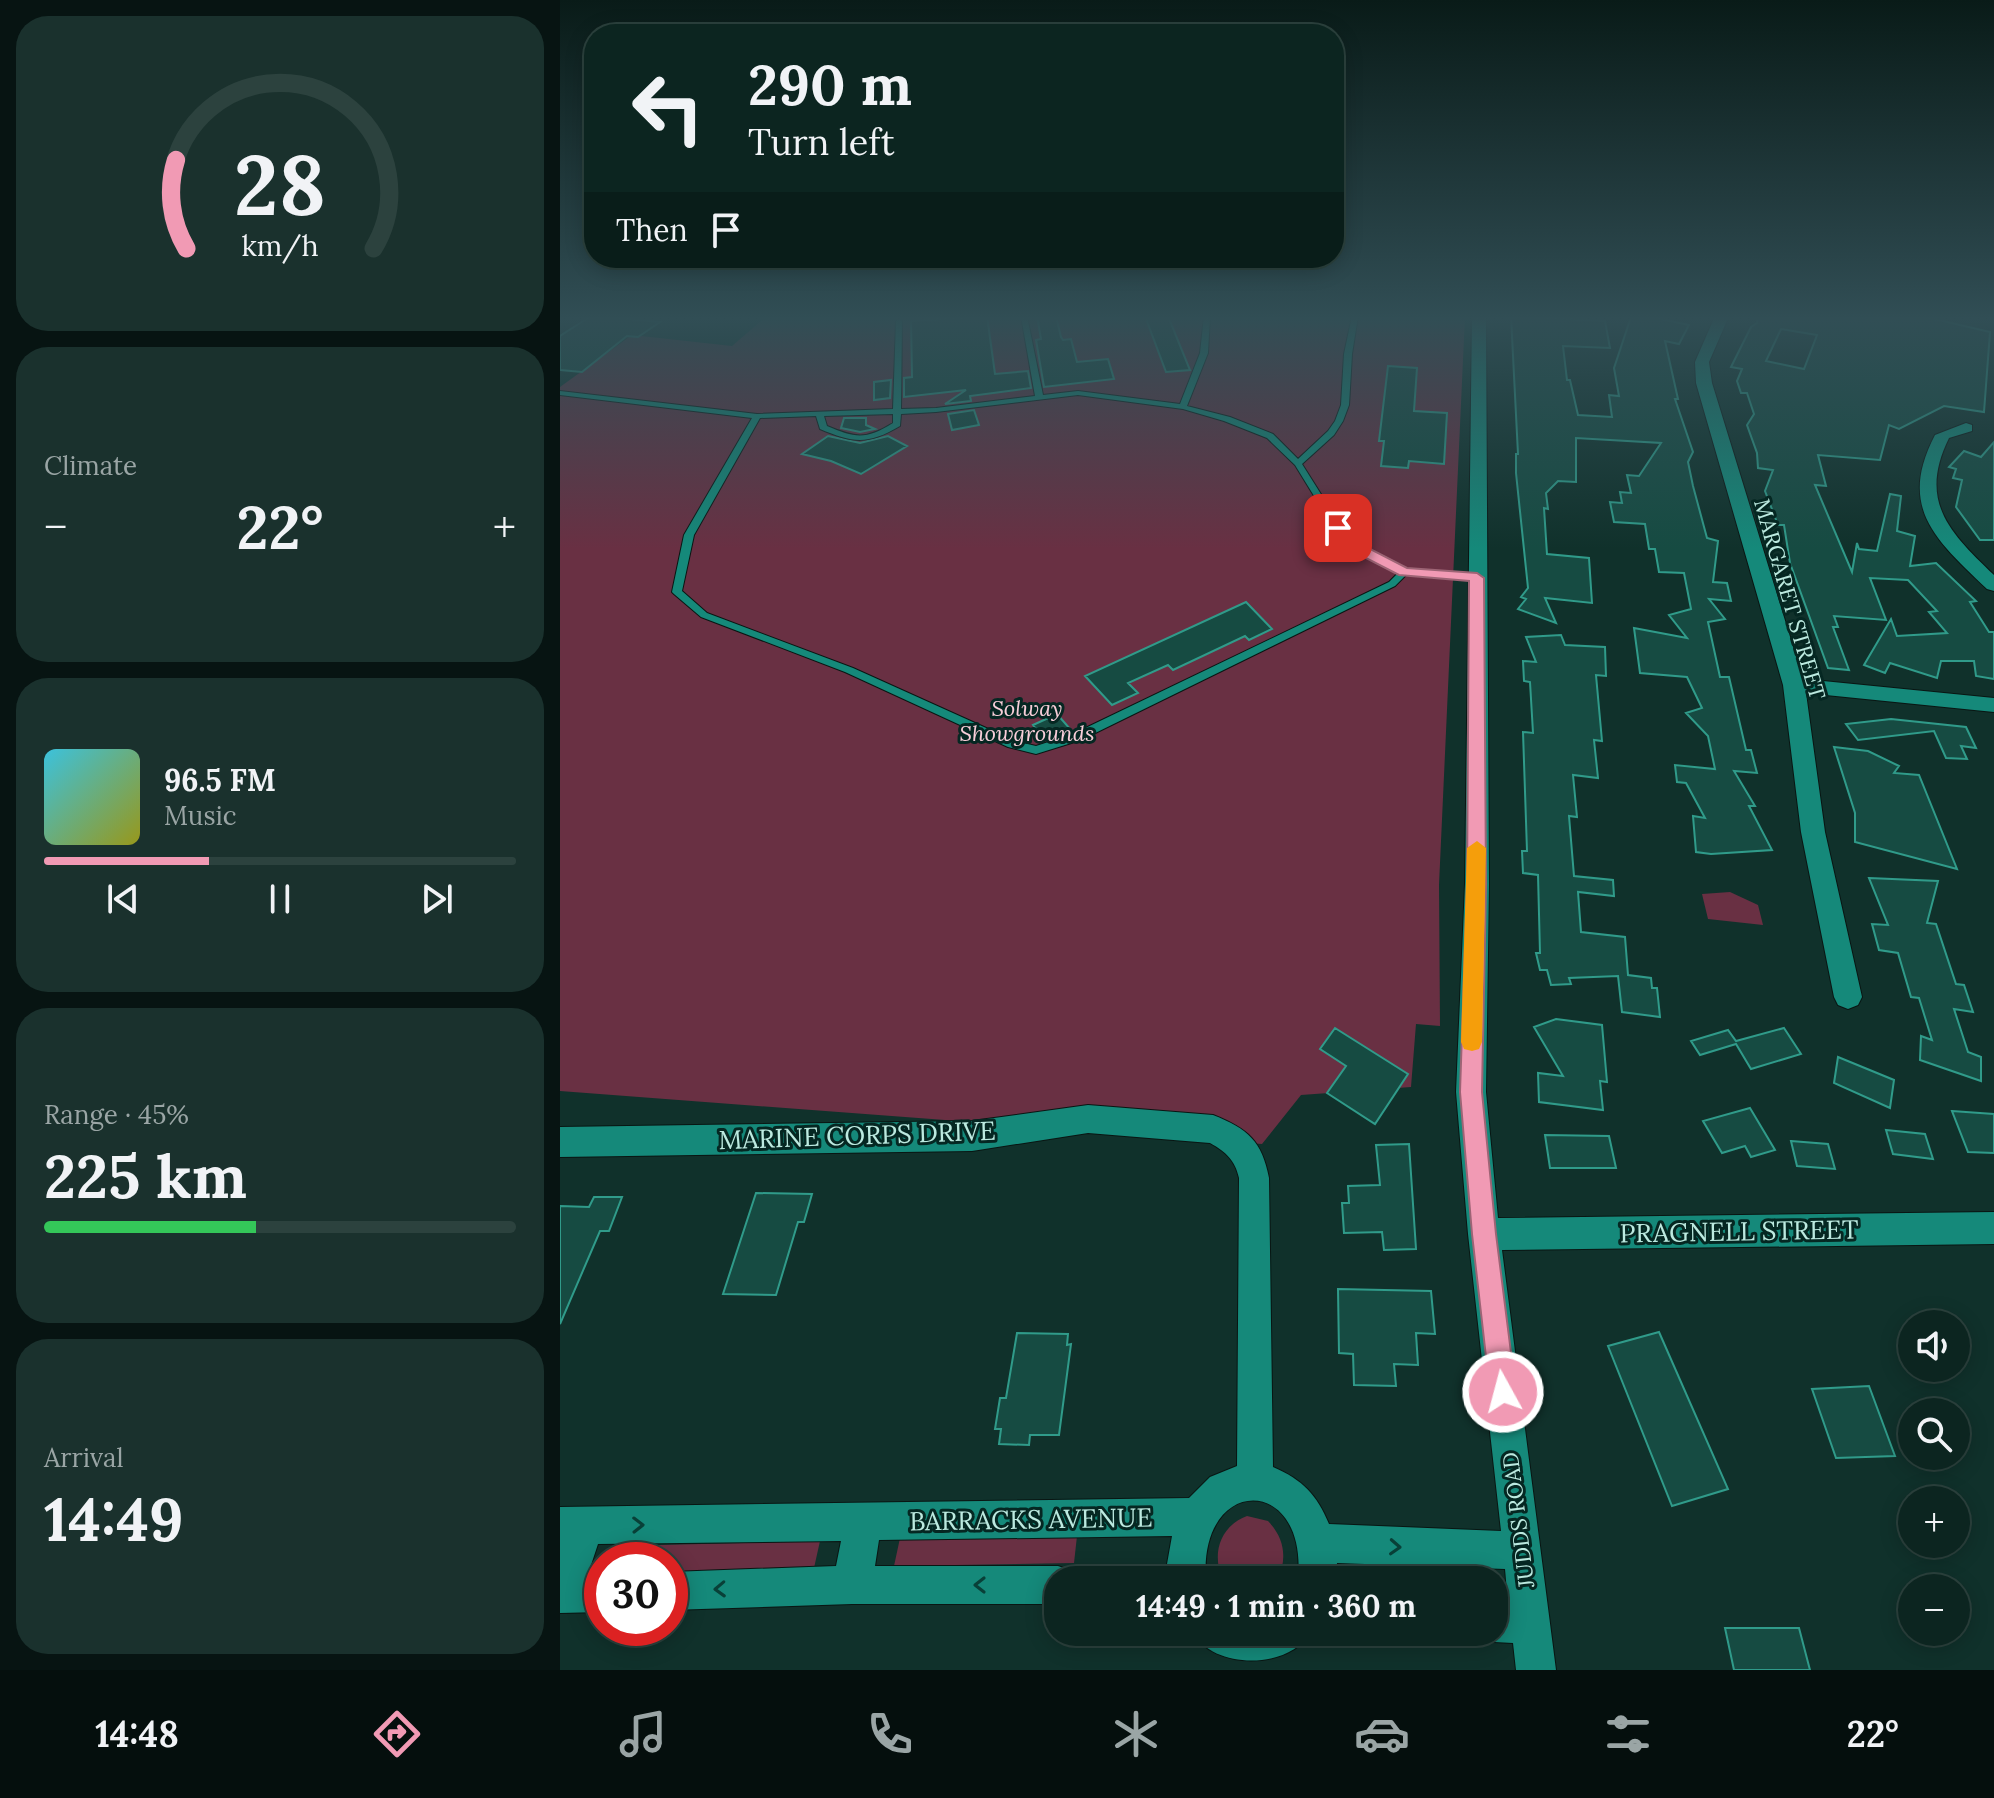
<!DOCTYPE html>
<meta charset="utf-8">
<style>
:root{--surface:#0c2520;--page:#1a312d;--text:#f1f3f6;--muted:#9aa5a5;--line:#2c423e;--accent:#f19ab4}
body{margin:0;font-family:Lora,serif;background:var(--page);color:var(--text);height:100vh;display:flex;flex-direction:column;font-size:30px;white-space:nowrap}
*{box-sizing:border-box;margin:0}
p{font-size:26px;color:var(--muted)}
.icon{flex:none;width:44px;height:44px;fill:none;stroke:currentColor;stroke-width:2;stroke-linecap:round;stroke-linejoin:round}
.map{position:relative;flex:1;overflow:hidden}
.sheet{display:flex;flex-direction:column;gap:16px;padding:16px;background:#071412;width:560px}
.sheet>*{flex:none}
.hud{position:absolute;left:24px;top:24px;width:760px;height:244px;border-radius:32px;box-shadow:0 4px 20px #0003,0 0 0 2px var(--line);background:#0c2520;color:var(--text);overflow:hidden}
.controls{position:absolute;left:1338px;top:1310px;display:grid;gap:16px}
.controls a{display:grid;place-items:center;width:72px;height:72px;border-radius:50%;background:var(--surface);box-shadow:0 4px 20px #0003,0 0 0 2px var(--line);font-size:40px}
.speed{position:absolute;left:24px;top:1542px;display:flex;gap:16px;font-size:40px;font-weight:700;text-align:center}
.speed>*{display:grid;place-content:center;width:104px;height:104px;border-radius:50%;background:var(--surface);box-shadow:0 4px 20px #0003,0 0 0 2px var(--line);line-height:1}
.speed .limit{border:12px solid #d22;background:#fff;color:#111}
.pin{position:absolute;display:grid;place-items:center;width:68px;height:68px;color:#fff;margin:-34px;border-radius:16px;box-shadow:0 4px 12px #0006}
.me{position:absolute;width:88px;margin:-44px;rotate:353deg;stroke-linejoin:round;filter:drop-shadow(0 0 6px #0008)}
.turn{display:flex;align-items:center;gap:28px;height:168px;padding:0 32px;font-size:36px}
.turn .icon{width:104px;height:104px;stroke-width:2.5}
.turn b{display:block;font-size:56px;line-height:68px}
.then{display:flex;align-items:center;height:76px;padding:0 32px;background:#0003;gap:16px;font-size:30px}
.big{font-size:60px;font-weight:700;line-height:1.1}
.sheet .card{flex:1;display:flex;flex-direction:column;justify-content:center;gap:12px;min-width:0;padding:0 28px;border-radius:32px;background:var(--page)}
.sheet .dial{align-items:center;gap:0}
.dial svg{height:208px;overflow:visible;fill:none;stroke:var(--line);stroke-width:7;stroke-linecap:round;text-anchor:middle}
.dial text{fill:var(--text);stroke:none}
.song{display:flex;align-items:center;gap:24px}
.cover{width:96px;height:96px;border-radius:12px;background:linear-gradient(135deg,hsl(190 70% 55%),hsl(60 70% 35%))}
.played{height:8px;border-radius:4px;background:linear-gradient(90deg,var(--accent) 35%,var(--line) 35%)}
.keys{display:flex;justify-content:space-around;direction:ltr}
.heat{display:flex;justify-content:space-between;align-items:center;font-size:44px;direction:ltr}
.charge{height:12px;border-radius:6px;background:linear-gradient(90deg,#34c759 45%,var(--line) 0)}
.trip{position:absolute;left:484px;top:1566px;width:464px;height:80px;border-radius:32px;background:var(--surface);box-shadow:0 4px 20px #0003,0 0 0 2px var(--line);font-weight:700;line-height:80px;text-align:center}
.tabs{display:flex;height:128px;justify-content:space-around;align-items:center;background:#050f0d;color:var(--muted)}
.tabs .icon{width:56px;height:56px}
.tabs .current{color:var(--accent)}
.tabs b{font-size:36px;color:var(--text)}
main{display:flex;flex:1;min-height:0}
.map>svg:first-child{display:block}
.green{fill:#693043}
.building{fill:#164b42;stroke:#309b8a;stroke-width:2;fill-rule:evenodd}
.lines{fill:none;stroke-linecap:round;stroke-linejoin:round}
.lane-casing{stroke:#091613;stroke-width:2}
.street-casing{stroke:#091613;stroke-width:2}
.lane{fill:#15897a;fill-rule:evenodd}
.street{fill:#15897a;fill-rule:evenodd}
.oneway{stroke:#094038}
.route{fill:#f19ab4;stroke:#9d6475;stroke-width:2}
.slow{fill:#f59e0b}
.labels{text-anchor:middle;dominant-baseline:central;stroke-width:6;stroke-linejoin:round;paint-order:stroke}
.street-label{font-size:22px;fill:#bceae0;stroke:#052722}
.park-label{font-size:22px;font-style:italic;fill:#f9ced9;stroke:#052722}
.near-street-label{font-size:26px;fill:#bceae0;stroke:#052722}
</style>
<main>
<section class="sheet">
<div class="card dial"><svg viewBox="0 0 100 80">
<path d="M14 69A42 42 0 1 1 86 69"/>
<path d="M14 69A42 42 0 0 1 10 35" stroke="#f19ab4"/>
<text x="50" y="56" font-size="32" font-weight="700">28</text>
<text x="50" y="72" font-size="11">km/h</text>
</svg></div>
<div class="card"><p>Climate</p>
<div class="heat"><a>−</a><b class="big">22°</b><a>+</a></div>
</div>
<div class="card">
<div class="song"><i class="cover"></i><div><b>96.5 FM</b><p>Music</p></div></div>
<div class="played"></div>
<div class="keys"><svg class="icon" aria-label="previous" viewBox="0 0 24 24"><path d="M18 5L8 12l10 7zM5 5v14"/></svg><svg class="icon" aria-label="pause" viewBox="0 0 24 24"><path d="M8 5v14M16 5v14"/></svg><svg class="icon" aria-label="next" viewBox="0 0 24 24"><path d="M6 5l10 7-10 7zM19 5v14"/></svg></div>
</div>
<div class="card"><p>Range · 45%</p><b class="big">225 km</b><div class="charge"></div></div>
<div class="card"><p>Arrival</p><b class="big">14:49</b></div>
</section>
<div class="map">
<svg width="1434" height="1670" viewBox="0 0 1434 1670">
<rect width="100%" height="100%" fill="#10312b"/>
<path class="green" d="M207,316H905L879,885L880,1026L856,1024L851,1087L741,1095L702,1144L0,1091V387L72,335L172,346Z
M1170,892L1198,905L1203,925L1148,919L1142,894Z
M687,1516L708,1521C725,1539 727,1558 718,1580H663C651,1554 660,1526 687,1516Z
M517,1536L514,1563L334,1566L340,1538Z
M260,1541L254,1568L110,1572V1560H52L57,1546Z"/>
<path class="building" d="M31,316H38L100,322L78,337L67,336L22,372L0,370V336Z
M427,316L435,374L468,371L471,388L410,396L411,401L385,404L406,390L344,397V378L352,377L351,321Z
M477,316H496L501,337L503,340L511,339L517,362L548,359L554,379L484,387L476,340L481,339Z
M585,316H608L630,370L606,372Z
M951,316L1045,321L1050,348L1003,346L1007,380H1010L1018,415L1052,417L1049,395L1059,396L1054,368L1071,317L1087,316L1129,325L1119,344L1105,341L1118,399H1115L1133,452L1128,462L1133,486L1147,538L1158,541L1153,582L1167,583L1171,601L1149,599L1165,619L1148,622L1160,677H1169L1186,750H1191L1197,773L1174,771L1195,806H1189L1212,850L1151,854L1136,852L1133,816L1145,818L1126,783L1117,782L1115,765L1155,769L1148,736L1126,713L1142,708L1127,677L1080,673L1074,628L1127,638L1109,615L1131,609L1124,573L1099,572L1095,549H1089L1085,524L1054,522L1050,502L1062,503L1060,492L1071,493L1067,475L1079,476L1101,443L1016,438V482L998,481L986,493L988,509L984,508L987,554L1029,558L1032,603L985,598L996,623L958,609L966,599L961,597L968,588L956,473V454H958Z
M1198,316H1362L1430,332L1424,412L1384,406L1339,429L1329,425L1320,460L1258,455L1266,486L1255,485L1292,572L1297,543L1299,549L1317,551L1330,494L1341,496L1337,531L1355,536L1350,566L1376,563L1416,601L1410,602L1429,632H1434V679L1416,676L1414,661H1381L1377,678L1330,663L1325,673L1304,665L1331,619L1337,636L1387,633L1369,612L1377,611L1348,580L1310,578L1326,620L1274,616L1278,627H1273L1289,670L1268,668L1230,563L1224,525H1218L1205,491L1213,470L1198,468L1197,453L1187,425L1194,414L1187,393H1181L1177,381L1182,369L1171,367L1191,327L1197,323ZM1221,329L1257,335L1244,369L1206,361Z
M828,366L857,368L854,411L887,413L884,464L849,461L848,468L821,466L824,441H819Z
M331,380L330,398L314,400V382Z
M414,410L419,425L392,430L388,414Z
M284,418H306V425L315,429L300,432L281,428Z
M268,436L300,443L328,436L347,446L301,474L271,461L242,454Z
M1434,442V540H1420L1396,507L1402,480L1393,478L1396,469L1389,467L1404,451L1421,457Z
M686,602L712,629L689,640L685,636L613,670L608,665L568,683L578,693L552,705L525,676Z
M1001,635L1005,645L1045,647L1046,676L1036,675L1042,741L1034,740L1038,778L1013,775L1017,817L1009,816L1014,876L1053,880L1054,896L1018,892L1021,932L1065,937L1068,975L1091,978L1092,988H1097L1100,1017L1062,1012L1058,976L1009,978L1011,984L991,985L987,970H980L976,953H980L978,875L963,873L962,851H967L963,732L973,733L970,682L964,681L963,661L976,662L966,637Z
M497,714L511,730L485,740L473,725Z
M1331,719L1406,727L1416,748L1401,746L1407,759L1386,758L1374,731L1298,740L1286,724Z
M1274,747L1308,751L1339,766L1334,773L1359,775L1397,869L1295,842V813Z
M1309,878L1378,881L1367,923L1376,924L1396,984L1404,985L1413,1012L1394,1009L1408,1052L1421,1057V1081L1360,1060L1361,1036L1372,1040L1359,998L1351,997L1338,953L1319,950L1312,924L1328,925Z
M996,1019L1042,1025L1047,1082L1040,1081L1043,1110L979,1102L978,1073L1003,1076L974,1027Z
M775,1028L848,1074L815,1124L767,1093L786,1066L760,1049Z
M1224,1028L1241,1054L1191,1069L1176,1044L1140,1055L1131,1041L1168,1030L1176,1041Z
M1278,1057L1334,1080L1330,1108L1274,1083Z
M1190,1108L1215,1150L1191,1157L1185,1146L1162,1153L1143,1121Z
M1392,1111L1434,1114V1153L1408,1152Z
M1326,1130L1365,1134L1373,1159L1333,1154Z
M985,1135L1049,1136L1056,1168H990Z
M1231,1141L1268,1144L1275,1169L1237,1166Z
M849,1144L856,1249L824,1250L822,1232L784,1233L782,1203H789L788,1186L820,1185L816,1145Z
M196,1193L252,1194L244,1222H238L216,1295L163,1294Z
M34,1197H62L49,1231H40L0,1324V1206L29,1207Z
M778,1289L871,1291L875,1334L856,1333L858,1365L834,1364L836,1386L794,1385L793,1354L779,1353Z
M1099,1332L1168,1489L1112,1506L1048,1346Z
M457,1333L508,1334L507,1345L511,1344L499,1435H470L469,1445L439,1444L441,1429H435L440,1398H446Z
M1309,1386L1335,1456L1276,1458L1252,1389Z
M1165,1628H1239L1250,1670H1174Z"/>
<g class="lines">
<g class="lane-casing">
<path id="lane" d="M461,316H467L483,395L518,391L620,404L640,353L644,316H650L648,353L627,406L670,417L713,434L738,459L768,431L775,421L781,405L784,354L792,316H798L792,354L789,405L783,421L774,435L742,464L781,526L808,550L846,569L917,575L922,578L917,581L846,575L835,586L521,740L476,754L448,747L285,672L141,617L114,594L112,592L124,535L192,418L0,395V391L197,414L333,409L336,321L339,319L342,321L341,409L376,408L475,396ZM518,395L623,409L664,421L707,438L735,465L775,530L802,554L838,573L829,582L513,734L476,746L455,741L293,668L147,613L122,591L134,535L200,418L256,416L260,429C293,443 308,445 340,426L341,414L376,412ZM333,414V423C306,440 295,438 267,426L264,416Z"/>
</g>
<g class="street-casing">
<path id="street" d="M912,316H926L929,884L926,1092L938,1218L1434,1212V1244L942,1250L996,1670H956L953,1643L934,1642L920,1636L918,1632H934V1602L948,1603L945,1569L777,1563L776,1580H738C748,1473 638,1475 646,1580H608L607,1564L612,1536L319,1540L315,1566H498L512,1571L515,1580H498V1604H292L110,1610V1572L276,1566L281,1541L38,1544L28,1574H42V1612L0,1613V1507L629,1498L650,1477L677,1466L679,1178C675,1160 666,1152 650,1143L528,1133L412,1151L0,1157V1127L412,1121L528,1105L653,1115C688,1129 702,1141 709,1178L713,1467C743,1480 757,1495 769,1524L941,1531L908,1234L896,1092L905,884Z
M1155,316H1169L1149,362L1152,383L1243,679L1434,698V712L1246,693L1265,832L1302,997L1298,1005L1288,1009L1278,1005L1274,997L1241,832L1223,685L1136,383L1135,362Z
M1406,423L1412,425V431L1389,438C1358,501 1389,532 1434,575V591L1427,589C1376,540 1337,508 1375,435Z
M633,1632H750C731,1670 652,1670 633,1632Z"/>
</g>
<use href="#lane" class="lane"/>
<use href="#street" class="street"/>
</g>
<defs><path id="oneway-chevron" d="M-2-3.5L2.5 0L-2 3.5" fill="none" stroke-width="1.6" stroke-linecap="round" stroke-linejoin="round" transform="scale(2)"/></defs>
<g class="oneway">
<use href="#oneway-chevron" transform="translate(78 1525) rotate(-1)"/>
<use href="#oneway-chevron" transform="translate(835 1547) rotate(3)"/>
<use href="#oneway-chevron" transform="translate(420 1585) rotate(-180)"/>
<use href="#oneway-chevron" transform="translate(160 1589) rotate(178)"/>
</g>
<linearGradient id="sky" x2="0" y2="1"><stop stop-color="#091b18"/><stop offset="0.58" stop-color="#314e55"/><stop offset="1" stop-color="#314e55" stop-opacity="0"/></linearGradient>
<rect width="1434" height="549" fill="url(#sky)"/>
<path class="route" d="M778,524L810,549L847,568L917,573L924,578L926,884L922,1092L936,1234L956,1392L952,1402L943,1405L933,1402L930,1392L912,1234L900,1092L907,884L909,581L839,575L800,555L773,531L771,528Z"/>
<path class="slow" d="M917,841L926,848L922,1042L919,1049L912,1051L904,1049L901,1042L907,848Z"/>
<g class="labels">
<g class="street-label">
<text transform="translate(1230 599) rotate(74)">MARGARET STREET</text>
<text transform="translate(958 1520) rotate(-97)">JUDDS ROAD</text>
</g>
<g class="park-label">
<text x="467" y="708">Solway<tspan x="467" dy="25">Showgrounds</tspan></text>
</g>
<g class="near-street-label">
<text transform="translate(297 1135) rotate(-2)">MARINE CORPS DRIVE</text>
<text transform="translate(1179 1231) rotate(-1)">PRAGNELL STREET</text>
<text transform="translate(471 1519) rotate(-1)">BARRACKS AVENUE</text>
</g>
</g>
</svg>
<div class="controls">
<a><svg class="icon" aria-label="sound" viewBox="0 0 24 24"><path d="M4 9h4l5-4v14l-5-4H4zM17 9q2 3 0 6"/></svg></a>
<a><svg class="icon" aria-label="search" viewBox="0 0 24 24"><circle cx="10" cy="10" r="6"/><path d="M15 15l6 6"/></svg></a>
<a>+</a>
<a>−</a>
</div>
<div class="speed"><div class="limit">30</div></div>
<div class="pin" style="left:778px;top:528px;background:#d93025"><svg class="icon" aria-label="arrive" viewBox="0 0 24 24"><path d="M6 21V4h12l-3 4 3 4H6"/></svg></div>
<svg class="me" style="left:943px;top:1392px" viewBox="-20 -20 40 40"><circle r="17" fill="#f19ab4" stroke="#fff" stroke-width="3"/><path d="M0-11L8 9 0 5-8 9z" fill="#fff"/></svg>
<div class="trip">14:49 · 1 min · 360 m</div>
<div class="hud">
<div class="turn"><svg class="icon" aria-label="left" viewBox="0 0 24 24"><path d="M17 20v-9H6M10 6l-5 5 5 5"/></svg><div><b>290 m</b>Turn left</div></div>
<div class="then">Then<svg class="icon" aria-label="arrive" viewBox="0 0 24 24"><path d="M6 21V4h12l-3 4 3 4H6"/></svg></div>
</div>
</div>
</main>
<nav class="tabs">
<b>14:48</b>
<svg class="icon current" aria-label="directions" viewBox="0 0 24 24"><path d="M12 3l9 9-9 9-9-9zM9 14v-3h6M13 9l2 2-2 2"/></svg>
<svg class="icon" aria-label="music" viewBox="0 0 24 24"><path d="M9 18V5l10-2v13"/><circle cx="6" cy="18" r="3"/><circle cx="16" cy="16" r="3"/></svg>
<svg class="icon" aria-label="phone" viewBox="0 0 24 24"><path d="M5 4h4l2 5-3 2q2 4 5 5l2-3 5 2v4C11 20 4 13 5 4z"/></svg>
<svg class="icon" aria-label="climate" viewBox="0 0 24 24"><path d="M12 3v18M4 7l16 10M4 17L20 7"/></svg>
<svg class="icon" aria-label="car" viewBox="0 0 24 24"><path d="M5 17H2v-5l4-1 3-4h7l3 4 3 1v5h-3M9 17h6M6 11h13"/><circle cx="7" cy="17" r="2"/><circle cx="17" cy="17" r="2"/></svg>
<svg class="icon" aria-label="filters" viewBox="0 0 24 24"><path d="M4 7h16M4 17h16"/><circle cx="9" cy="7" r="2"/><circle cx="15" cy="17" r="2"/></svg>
<b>22°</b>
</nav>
